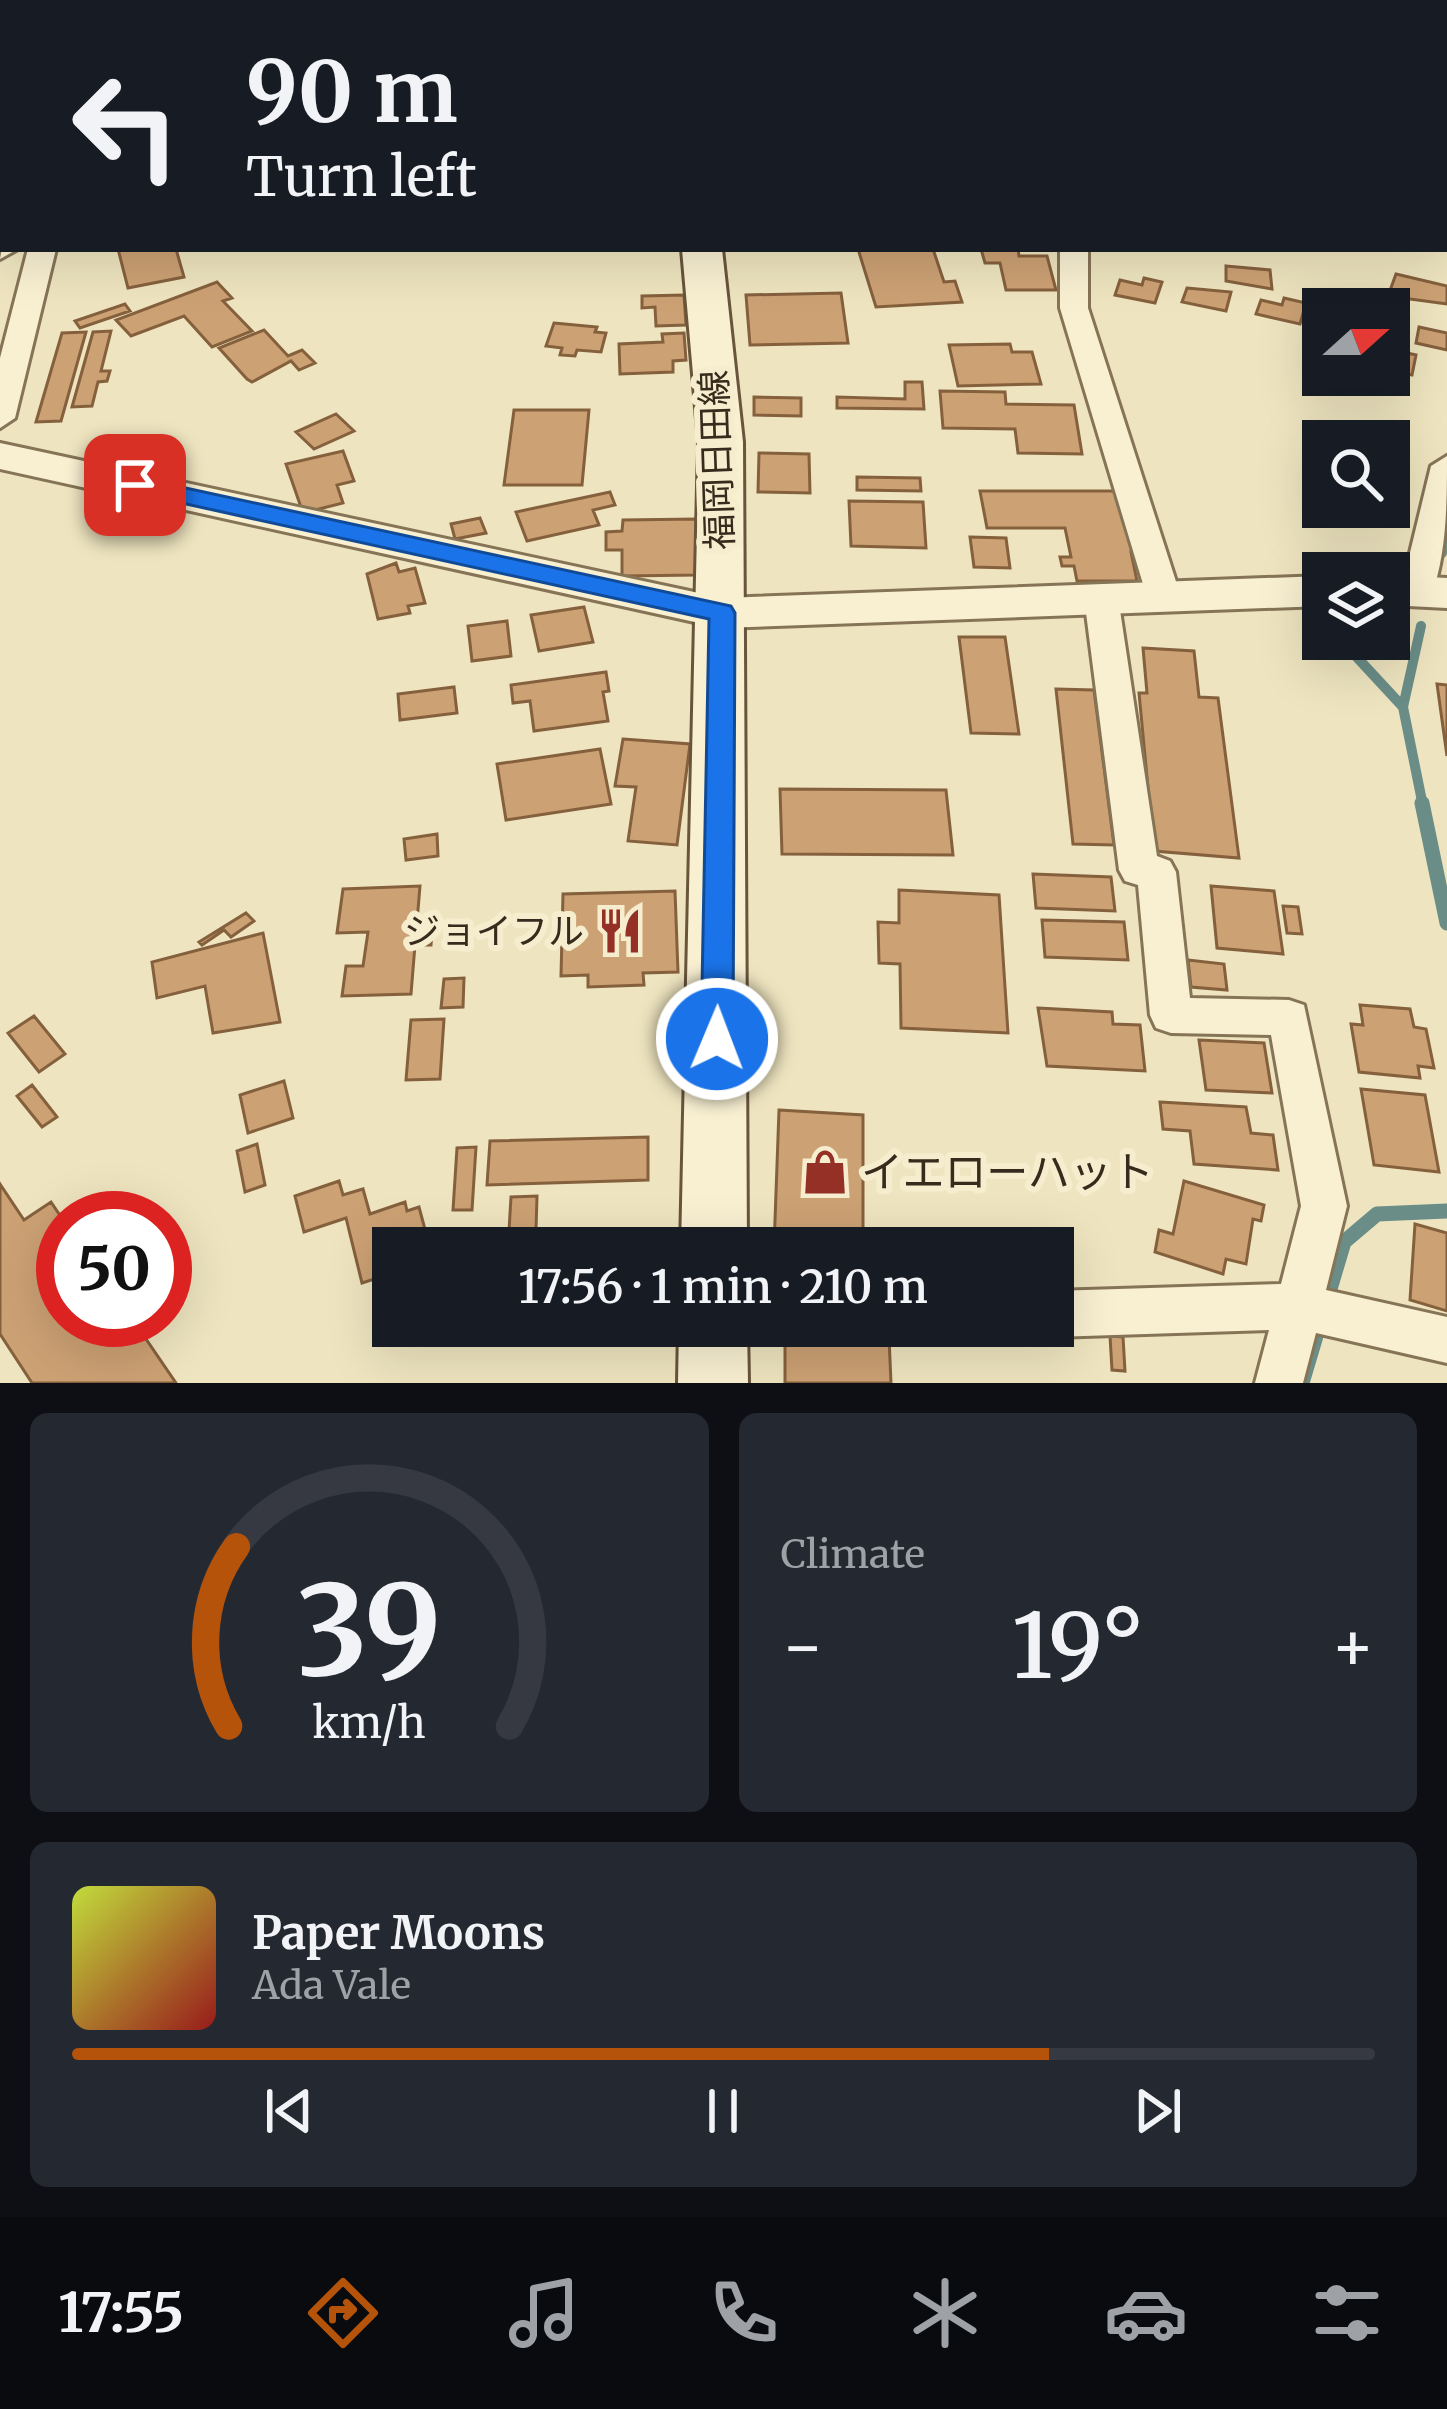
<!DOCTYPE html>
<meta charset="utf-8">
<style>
:root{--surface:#171b24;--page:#242831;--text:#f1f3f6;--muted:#9ea1a6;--line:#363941;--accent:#b45309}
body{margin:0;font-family:Merriweather,"Noto Sans JP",serif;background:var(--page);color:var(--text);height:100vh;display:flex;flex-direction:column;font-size:45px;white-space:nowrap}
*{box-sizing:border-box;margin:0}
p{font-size:39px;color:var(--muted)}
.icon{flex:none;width:66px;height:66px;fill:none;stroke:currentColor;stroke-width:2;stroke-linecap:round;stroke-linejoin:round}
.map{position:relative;height:1383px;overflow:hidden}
.details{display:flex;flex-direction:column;gap:30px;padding:30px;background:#0d0f14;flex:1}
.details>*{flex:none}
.guide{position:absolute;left:0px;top:0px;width:1449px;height:252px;box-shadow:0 12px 48px #0002;background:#171b24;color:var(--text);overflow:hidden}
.needle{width:78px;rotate:69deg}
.buttons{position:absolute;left:1302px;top:288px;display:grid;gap:24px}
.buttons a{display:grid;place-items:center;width:108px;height:108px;border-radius:0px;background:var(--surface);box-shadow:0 12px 48px #0002;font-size:60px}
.speed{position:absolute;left:36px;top:1191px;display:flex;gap:24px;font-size:60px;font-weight:700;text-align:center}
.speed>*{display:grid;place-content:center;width:156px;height:156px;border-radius:50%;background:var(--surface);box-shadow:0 12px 48px #0002;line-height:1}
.speed .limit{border:18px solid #d22;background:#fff;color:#111}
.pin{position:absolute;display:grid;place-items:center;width:102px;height:102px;color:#fff;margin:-51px;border-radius:24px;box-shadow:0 6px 18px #0006}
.me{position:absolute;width:132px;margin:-66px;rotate:1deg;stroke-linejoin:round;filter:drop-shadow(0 0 9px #0008)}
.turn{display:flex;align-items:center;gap:42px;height:252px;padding:0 48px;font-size:54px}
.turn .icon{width:156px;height:156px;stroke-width:2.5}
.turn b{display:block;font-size:84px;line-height:102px}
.big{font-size:90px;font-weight:600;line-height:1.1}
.details .tile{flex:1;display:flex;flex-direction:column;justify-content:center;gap:18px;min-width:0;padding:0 42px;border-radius:18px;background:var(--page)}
.details .dial{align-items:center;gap:0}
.dial svg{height:312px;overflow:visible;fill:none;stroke:var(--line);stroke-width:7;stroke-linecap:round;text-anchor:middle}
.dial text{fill:var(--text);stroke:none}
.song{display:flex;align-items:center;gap:36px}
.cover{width:144px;height:144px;border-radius:18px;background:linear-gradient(135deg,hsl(70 70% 55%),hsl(0 70% 35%))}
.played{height:12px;border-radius:6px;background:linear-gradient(90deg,var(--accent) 75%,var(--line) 75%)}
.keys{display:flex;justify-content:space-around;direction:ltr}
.heat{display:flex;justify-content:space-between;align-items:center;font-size:66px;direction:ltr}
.details .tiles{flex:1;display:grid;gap:30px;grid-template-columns:1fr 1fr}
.tile:last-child{grid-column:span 2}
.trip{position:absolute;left:372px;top:1227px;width:702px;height:120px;border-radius:0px;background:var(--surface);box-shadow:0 12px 48px #0002;font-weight:600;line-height:120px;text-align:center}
.tab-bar{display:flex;height:192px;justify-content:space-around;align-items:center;background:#090b0e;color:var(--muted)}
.tab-bar .icon{width:84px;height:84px}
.tab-bar .active{color:var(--accent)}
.tab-bar b{font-size:54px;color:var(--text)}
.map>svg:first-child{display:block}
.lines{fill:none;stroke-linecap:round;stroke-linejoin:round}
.stream-far1{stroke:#6a8d87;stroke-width:10}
.stream{stroke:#6a8d87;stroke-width:15}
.building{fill:#cca174;stroke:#85603d;stroke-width:3}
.minor-casing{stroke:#867457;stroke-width:6}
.tertiary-casing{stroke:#867457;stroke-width:6}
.secondary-casing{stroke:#68553b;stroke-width:6}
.minor{fill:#f9f0d2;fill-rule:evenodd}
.tertiary{fill:#f9f0d2;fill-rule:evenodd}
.secondary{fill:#f9f0d2;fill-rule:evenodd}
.route{fill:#1a73e8;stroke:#114b97;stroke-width:3}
.labels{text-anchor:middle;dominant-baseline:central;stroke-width:12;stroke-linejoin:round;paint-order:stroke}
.street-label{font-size:36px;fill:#362b1c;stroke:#f5edce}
.poi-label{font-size:36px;fill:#362b1c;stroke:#f5edce;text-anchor:end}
.near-poi-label{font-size:42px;fill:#362b1c;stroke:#f5edce;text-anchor:start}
</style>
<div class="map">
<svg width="1447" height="1383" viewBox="0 0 1447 1383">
<rect width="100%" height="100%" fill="#eee4bf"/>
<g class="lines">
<path class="stream-far1" d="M1442,553L1447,530
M1421,626L1403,707L1423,806
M1340,639L1403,707"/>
<path class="stream" d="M1422,803L1447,923
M1302,1383L1344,1242L1377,1214L1447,1211"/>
</g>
<path class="building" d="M118,249H176L184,277L128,288Z
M858,249H933L944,282L955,281L962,302L876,307Z
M981,249H1018L1019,256H1047L1056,290H1006L1000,263H985Z
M1226,266L1270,270L1272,289L1226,281Z
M1396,274L1447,286V304L1388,296Z
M1144,278L1162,282L1155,303L1115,295L1120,280L1142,285Z
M217,282L232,298L223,301L252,331L212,347L184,316L131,336L116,320Z
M1187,288L1231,292L1226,311L1182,302Z
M841,293L848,343L750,345L746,295Z
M684,295L686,325L656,326L655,307L642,308V296Z
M1284,298L1306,303L1300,324L1256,314L1261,300L1282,305Z
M125,304L130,311L80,328L75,321Z
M554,323L597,327L595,332L606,333L601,352L577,350L575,356L560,355L562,348L546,346Z
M1419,327L1447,333V350L1416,343Z
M264,330L288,356L302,350L315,363L299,370L291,361L252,382L247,379L219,348Z
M111,331L101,371H110L107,381L98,382L92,406L72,407L93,332Z
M86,332L61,421L36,422L62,333Z
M684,333L686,360L673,361V372L620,374L619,344L663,342L662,334Z
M1010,344L1012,352H1032L1041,384L958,386L949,345Z
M1389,349L1416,355L1412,375L1389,370Z
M905,382H922L924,409L837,408V397L905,399Z
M940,391L1005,392L1006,404L1074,405L1082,454L1018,453L1015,429L943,428Z
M754,397L801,398V416L754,415Z
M514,410H589L582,485H504Z
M336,414L354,431L314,449L296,432Z
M343,451L354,481L337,485L343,503L303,513L286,464Z
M759,453L809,454L810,493L758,492Z
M857,477L920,478L921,491L857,490Z
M980,491H1122L1137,552H1131L1137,581H1077L1074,566H1062L1060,557H1071L1065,528H987Z
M610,492L615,505L593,510L599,525L527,541L516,512Z
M849,501L923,502L926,548L851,546Z
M480,518L486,533L455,539L451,524Z
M696,519L697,575L622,576V550H606V532L622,531L623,520Z
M970,537L1006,538L1010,568L974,567Z
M396,563L399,572L415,568L425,603L408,606L410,613L378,619L367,574Z
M584,607L593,642L539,651L531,615Z
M507,621L511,656L472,661L468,626Z
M959,637H1005L1019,734L971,733Z
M1143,648L1194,651L1199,697L1218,698L1239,858L1154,851L1139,693H1147Z
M606,672L609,691L603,692L608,721L534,731L530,701L513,703L511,685Z
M1437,684L1447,685V756Z
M454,687L457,713L400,720L398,694Z
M1056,689L1094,690L1114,845L1073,844Z
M623,739L690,744L677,845L628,841L636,787L615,786Z
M600,749L611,804L506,820L497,764Z
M780,789L946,790L953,855L782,854Z
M437,834L438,856L406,860L404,839Z
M1033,874L1111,877L1115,911L1036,908Z
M420,886L417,922L433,921L431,945H415L411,994L342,996L346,966H363L368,932L337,933L343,889Z
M1211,886L1274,891L1283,954L1217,948Z
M899,890L999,895L1008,1033L901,1028L900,964L879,963L878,922L899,923Z
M675,891L678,972L643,973L644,985L588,987V975L561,976L563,894Z
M1283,906L1298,907L1302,934L1287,933Z
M246,913L254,921L231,937L224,930L202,945L199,942Z
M1042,920L1124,922L1128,960L1045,957Z
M263,933L280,1022L213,1033L205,986L157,998L152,962Z
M1188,960L1224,964L1227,990L1191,987Z
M464,978L463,1007L441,1008L444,979Z
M1360,1005L1410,1009L1414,1027L1426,1029L1434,1068L1418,1066L1420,1078L1359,1072L1351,1024L1363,1025Z
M1038,1008L1112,1012L1113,1024L1140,1025L1145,1071L1047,1066Z
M34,1016L65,1054L39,1072L8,1033Z
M444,1019L440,1079L406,1080L411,1020Z
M1199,1040L1264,1043L1272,1093L1206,1090Z
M284,1081L293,1118L248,1133L240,1095Z
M32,1085L57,1117L42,1127L17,1096Z
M1361,1089L1425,1095L1439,1172L1374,1165Z
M1160,1102L1246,1107L1251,1133L1273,1135L1278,1170L1194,1164L1190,1131L1163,1129Z
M779,1110L863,1115V1248H774Z
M648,1137V1180L487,1185L490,1141Z
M257,1144L265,1185L245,1192L237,1151Z
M476,1147L472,1210H453L457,1148Z
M339,1181L343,1195L363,1189L370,1214L405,1202L407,1211L419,1207L430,1248H393V1273L362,1283L346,1218L304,1232L295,1196Z
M1184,1181L1264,1205L1261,1221L1253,1219L1246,1264L1226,1259L1223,1274L1155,1252L1159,1230L1173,1234Z
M0,1184L24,1220L51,1202L63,1220V1320H133L176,1383H32L0,1334Z
M537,1196L536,1230L509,1231L511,1197Z
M1415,1224L1447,1233V1311L1410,1300Z
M785,1335L889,1337L891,1383H785Z
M1110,1336L1123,1337L1125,1371L1112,1370Z"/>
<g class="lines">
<g class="minor-casing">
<path id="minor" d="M9,0H33V3H9Z
M70,0H94V3H70Z
M125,0H149V3H125Z
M340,0H377L338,3Z
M434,0H459L461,3H436Z
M539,0H568L537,3Z
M982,0H1006L1007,3H983Z
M1446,9H1447V23H1446Z
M0,29H3V43H0Z
M1446,77H1447V91H1446Z
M3,91V107L0,108V92Z
M0,171H3V187H0Z
M3,241V249H18L0,259Z
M28,249H56L15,418L0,428V358Z
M1060,249H1088V308L1180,594L1175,602H1151L1146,594L1060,308Z
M1447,456C1447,501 1447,558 1430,598H1406L1401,590L1431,466Z
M1101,585L1113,589L1118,597L1157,856L1170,861L1176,872L1190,998L1289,1000L1304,1005L1347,1206L1326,1290L1447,1317V1363L1316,1333L1303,1383H1255L1269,1330L1053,1337L1036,1330L1034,1326H1053V1291L1281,1284L1301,1206L1271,1035L1171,1033L1156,1028L1150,1015L1138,885L1125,881L1119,870L1084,597L1089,589Z"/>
</g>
<g class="tertiary-casing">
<path id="tertiary" d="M0,443L722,598L1323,576V606L722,628L0,469Z
M1389,575L1447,578V608L1389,605Z"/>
</g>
<g class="secondary-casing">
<path id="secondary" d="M661,0H693L694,3H662Z
M682,249H722L743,442L747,1248H681L699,442Z
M679,1326H747L748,1383H678Z"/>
</g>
<use href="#minor" class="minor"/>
<use href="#tertiary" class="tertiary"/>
<use href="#secondary" class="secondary"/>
</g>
<path class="route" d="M135,477L731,606L735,613L733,1039L728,1048L717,1052L705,1048L701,1039L709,619L127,491L123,485Z"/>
<defs>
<g id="restaurant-bare" transform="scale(3.6)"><path d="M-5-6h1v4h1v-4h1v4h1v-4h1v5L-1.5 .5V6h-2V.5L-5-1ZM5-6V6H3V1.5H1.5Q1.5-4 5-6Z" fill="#953027" stroke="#f5edce" stroke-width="2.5" paint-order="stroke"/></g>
<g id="shop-bare" transform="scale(3.6)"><path d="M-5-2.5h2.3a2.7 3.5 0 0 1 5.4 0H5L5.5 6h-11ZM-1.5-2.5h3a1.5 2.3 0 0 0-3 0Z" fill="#953027" stroke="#f5edce" stroke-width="2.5" paint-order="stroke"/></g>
</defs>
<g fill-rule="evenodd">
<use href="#restaurant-bare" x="620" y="931"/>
<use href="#shop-bare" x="825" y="1172"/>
</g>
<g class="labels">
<g class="street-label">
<text transform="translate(717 460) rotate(-92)">福岡日田線</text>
</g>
<g class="poi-label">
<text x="584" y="931">ジョイフル</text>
</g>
<g class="near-poi-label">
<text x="861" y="1172">イエローハット</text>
</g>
</g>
</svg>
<div class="buttons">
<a><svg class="needle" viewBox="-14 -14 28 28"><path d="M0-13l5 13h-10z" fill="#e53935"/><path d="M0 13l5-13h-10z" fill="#9ea1a6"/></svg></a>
<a><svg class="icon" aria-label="search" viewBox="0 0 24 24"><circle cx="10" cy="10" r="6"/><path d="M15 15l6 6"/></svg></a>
<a><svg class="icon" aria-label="layers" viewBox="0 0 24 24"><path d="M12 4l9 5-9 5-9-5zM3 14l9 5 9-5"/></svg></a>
</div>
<div class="speed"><div class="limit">50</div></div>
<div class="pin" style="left:135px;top:485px;background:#d93025"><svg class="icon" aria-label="arrive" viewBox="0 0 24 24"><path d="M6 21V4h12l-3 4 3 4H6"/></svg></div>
<svg class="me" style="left:717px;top:1039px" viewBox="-20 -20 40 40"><circle r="17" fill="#1a73e8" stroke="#fff" stroke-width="3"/><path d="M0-11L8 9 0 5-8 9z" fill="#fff"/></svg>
<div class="trip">17:56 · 1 min · 210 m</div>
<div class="guide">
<div class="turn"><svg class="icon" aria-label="left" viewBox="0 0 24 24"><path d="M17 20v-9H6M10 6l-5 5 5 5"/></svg><div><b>90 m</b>Turn left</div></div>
</div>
</div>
<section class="details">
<div class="tiles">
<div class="tile dial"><svg viewBox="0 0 100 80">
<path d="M14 69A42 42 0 1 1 86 69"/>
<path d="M14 69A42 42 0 0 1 16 23" stroke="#b45309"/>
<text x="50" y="56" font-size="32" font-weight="700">39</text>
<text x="50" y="72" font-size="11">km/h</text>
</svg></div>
<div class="tile"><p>Climate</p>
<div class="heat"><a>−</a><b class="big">19°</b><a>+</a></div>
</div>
<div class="tile">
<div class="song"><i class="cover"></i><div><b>Paper Moons</b><p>Ada Vale</p></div></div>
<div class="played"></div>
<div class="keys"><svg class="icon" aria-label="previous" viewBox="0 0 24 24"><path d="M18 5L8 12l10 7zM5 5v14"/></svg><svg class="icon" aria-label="pause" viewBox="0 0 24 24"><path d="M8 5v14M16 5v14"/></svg><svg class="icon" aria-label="next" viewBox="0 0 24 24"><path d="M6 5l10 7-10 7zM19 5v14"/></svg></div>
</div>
</div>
</section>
<nav class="tab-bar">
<b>17:55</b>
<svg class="icon active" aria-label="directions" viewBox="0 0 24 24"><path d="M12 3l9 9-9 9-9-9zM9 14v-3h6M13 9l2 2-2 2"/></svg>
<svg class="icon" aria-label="music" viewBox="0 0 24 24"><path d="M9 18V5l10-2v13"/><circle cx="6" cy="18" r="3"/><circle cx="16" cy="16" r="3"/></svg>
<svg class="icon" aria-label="phone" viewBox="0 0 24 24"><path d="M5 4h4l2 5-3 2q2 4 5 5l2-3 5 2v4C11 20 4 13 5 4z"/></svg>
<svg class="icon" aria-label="climate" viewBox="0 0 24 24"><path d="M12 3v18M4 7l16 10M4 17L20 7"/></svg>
<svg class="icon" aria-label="car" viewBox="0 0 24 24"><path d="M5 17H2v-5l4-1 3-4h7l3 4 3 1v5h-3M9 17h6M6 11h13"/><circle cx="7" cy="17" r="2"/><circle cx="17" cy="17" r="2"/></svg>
<svg class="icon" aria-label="filters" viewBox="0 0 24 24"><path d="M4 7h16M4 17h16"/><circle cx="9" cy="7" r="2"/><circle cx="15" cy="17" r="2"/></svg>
</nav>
